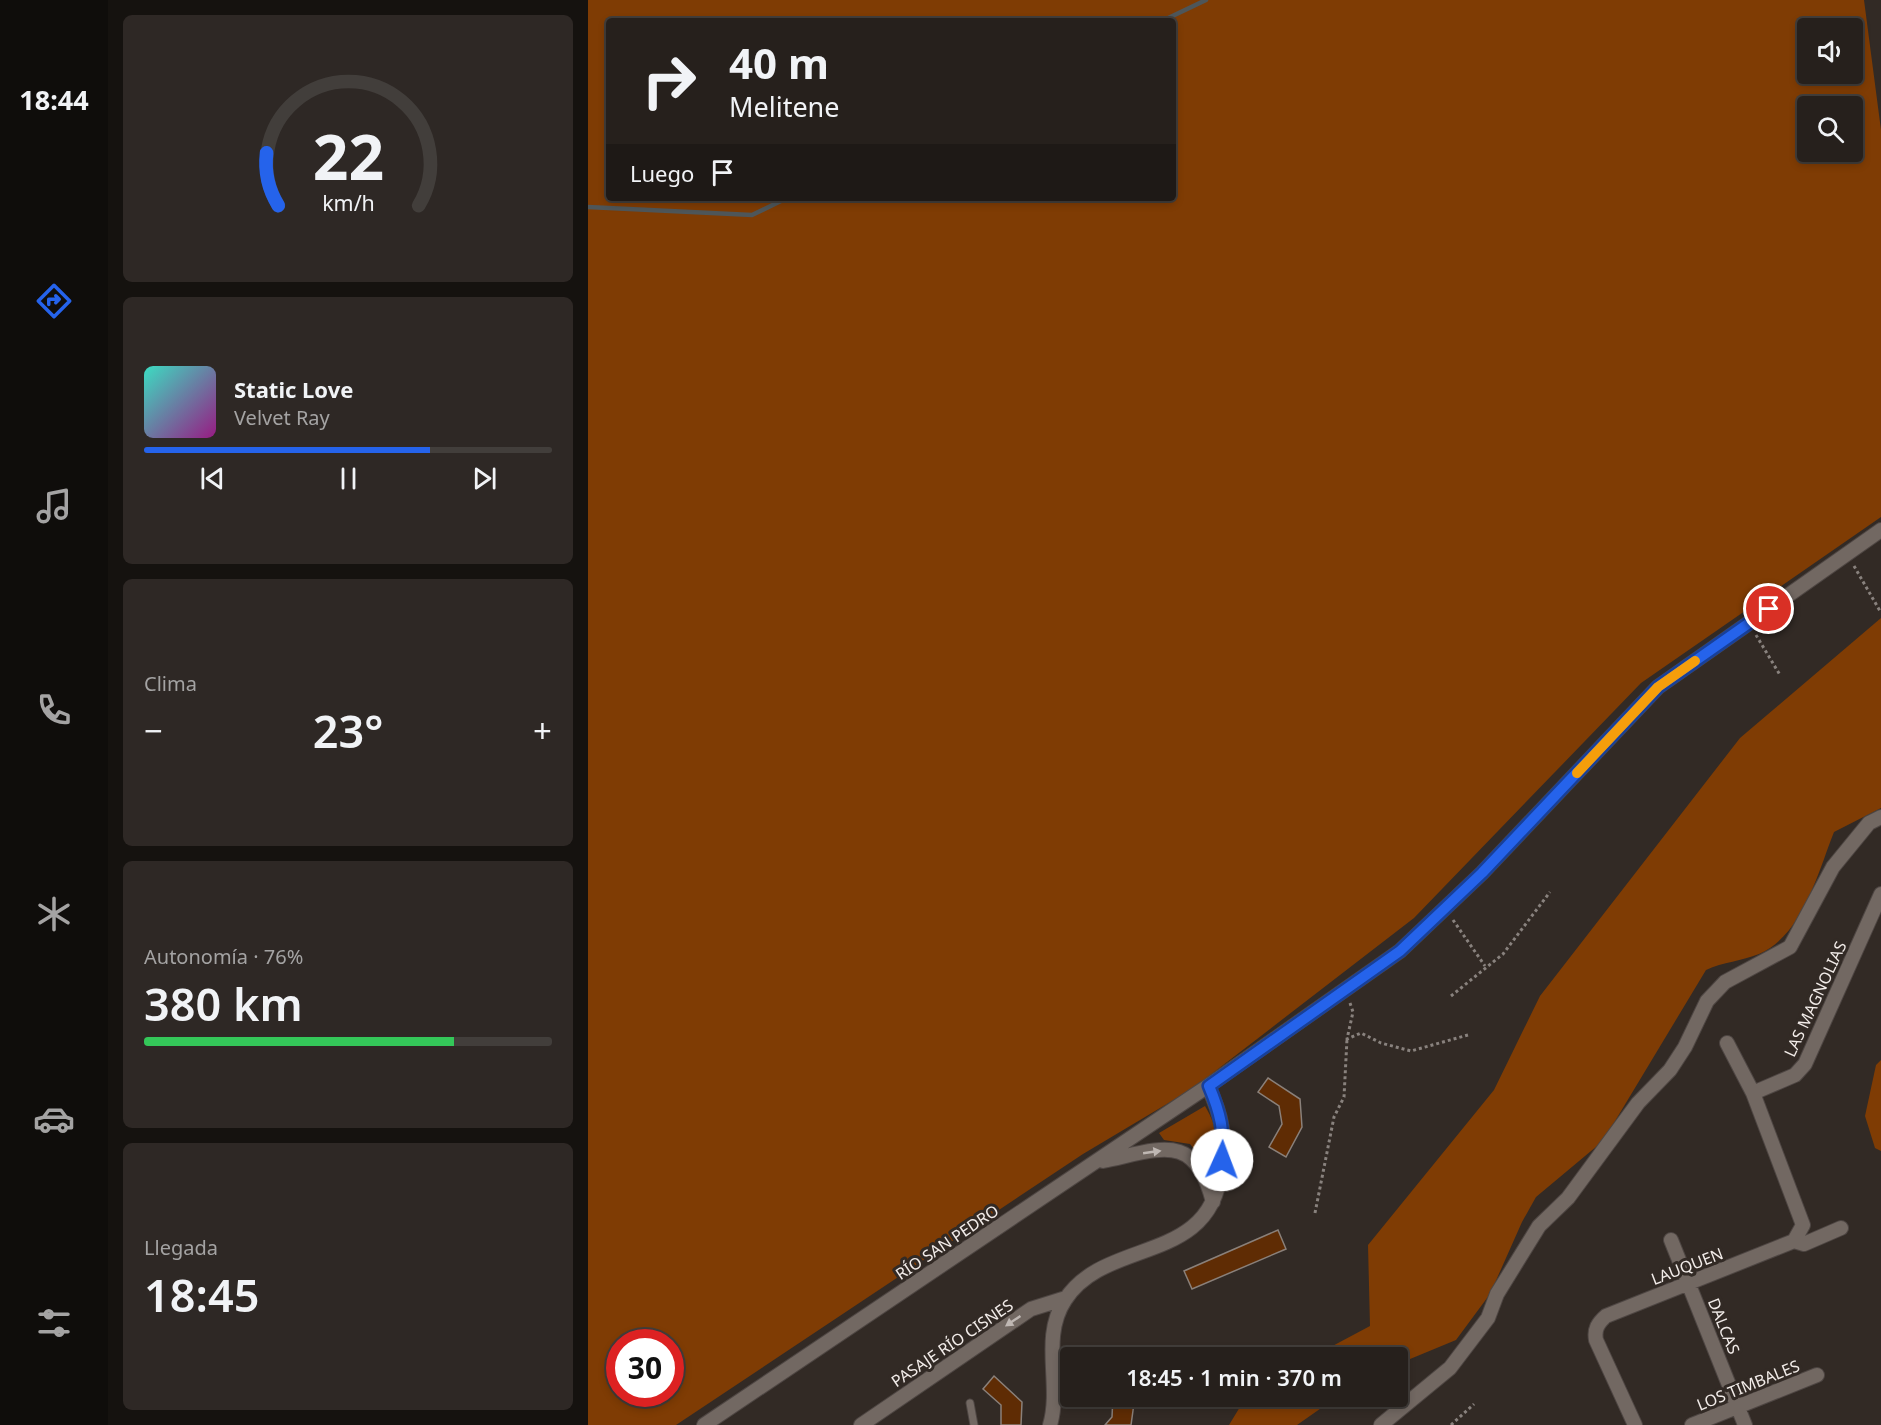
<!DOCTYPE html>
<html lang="es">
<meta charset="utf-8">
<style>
:root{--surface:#26201c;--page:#2e2825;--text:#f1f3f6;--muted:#a4a3a3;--line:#423e3b;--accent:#2563eb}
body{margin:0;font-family:"Noto Sans",sans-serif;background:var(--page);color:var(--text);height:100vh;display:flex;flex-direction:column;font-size:22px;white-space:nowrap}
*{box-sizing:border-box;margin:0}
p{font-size:20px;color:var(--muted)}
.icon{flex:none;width:33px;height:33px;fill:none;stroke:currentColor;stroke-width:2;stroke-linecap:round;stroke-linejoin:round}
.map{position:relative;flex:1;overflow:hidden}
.sheet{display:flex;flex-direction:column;gap:15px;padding:15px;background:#15120f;width:480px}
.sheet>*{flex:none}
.top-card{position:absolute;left:18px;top:18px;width:570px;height:183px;border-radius:6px;box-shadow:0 3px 9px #0003,0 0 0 2px var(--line);background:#26201c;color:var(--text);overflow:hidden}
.tools{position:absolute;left:1209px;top:18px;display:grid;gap:12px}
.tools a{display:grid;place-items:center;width:66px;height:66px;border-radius:6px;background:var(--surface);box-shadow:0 3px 9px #0003,0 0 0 2px var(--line);font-size:30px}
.speed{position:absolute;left:18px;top:1329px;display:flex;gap:12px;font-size:30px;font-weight:700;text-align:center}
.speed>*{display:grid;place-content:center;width:78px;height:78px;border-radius:50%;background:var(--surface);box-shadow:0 3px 9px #0003,0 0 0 2px var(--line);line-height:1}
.speed .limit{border:9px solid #d22;background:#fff;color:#111}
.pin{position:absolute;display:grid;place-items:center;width:51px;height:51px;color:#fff;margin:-26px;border:3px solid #fff;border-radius:50%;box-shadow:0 2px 6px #0007}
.me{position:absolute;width:66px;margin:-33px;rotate:2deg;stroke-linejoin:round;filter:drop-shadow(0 0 4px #0008)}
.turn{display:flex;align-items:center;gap:21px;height:126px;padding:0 24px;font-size:27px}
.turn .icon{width:78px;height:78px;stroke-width:2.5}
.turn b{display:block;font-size:42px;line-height:51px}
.then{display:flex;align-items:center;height:57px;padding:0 24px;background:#0003;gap:12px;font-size:22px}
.big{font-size:45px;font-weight:600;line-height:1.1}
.sheet .tile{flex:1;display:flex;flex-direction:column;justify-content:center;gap:9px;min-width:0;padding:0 21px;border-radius:9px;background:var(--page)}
.sheet .dial{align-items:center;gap:0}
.dial svg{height:156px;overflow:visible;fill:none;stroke:var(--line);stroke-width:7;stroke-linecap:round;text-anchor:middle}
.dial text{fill:var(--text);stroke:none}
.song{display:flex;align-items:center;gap:18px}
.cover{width:72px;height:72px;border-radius:9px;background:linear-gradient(135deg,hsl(170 70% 55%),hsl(310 70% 35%))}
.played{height:6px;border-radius:3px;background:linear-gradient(90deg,var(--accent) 70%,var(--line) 70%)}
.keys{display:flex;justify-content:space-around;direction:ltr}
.heat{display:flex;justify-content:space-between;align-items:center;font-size:33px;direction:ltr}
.charge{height:9px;border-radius:4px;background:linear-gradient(90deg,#34c759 76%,var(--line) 0)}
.trip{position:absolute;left:472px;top:1347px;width:348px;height:60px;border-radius:6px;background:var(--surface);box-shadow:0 3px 9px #0003,0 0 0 2px var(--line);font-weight:600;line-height:60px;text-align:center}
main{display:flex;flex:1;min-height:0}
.tab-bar{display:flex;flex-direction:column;width:108px;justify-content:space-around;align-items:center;background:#0f0d0b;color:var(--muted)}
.tab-bar .icon{width:42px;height:42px}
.tab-bar .on{color:var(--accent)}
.tab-bar b{font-size:27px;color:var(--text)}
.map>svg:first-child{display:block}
.green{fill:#7f3c04;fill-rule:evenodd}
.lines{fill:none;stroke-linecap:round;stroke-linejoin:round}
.stream{stroke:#4e5659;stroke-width:4.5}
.building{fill:#5f2c04;stroke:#8a807a;stroke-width:1.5}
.lane-casing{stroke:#4e4643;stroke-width:9}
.street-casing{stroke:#4e4643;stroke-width:16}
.path{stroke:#89827e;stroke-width:3;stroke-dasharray:3 3;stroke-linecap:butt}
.lane{stroke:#726862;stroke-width:7}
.street{stroke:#726862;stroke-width:14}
.oneway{fill:#bfb7b3}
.route-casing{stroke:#184099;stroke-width:15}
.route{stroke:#2563eb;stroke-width:10}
.slow{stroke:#f59e0b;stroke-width:10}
.labels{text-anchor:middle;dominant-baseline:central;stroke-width:6;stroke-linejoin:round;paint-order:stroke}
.street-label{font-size:16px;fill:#f2ece9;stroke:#322a25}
</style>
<main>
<nav class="tab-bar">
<b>18:44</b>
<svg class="icon on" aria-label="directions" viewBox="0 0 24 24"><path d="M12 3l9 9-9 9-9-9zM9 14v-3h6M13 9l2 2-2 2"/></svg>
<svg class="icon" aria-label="music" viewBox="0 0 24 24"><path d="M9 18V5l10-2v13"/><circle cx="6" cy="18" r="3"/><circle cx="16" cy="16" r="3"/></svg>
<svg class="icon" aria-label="phone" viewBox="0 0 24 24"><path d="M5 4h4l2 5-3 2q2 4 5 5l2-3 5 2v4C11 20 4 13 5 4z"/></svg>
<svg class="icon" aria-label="climate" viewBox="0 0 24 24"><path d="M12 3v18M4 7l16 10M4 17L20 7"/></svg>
<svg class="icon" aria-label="car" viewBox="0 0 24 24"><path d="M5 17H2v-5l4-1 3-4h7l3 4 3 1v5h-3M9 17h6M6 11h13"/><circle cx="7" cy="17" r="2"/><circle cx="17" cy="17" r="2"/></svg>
<svg class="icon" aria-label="filters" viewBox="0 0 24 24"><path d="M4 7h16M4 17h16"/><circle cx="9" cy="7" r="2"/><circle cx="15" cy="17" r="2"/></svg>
</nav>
<section class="sheet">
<div class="tile dial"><svg viewBox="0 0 100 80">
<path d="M14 69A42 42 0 1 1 86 69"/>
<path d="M14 69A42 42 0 0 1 8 42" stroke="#2563eb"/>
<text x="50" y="56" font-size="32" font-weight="700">22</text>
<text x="50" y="72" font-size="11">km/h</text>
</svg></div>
<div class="tile">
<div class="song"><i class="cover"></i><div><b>Static Love</b><p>Velvet Ray</p></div></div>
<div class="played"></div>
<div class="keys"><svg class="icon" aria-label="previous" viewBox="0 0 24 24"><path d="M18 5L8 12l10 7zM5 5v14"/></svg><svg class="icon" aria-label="pause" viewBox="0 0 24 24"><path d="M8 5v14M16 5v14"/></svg><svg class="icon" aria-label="next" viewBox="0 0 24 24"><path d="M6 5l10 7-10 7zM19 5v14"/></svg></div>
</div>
<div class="tile"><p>Clima</p>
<div class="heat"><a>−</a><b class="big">23°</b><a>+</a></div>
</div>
<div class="tile"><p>Autonomía · 76%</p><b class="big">380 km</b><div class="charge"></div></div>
<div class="tile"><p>Llegada</p><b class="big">18:45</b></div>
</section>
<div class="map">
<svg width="1293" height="1425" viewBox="0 0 1293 1425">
<rect width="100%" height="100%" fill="#322a25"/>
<path class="green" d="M0,0H1276L1293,130V517L1053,683L826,918L604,1089L495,1154L88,1425H0ZM21,21H585V198H21ZM1220,28H1264V74H1220ZM1220,106H1264V152H1220ZM32,1342H82V1394H32Z
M1293,618V808L1246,832C1230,872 1215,935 1171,954C1154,961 1135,962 1118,970L1015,1141L948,1197L934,1222L902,1294L868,1340L810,1364V1358H722L782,1326L780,1245L906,1090L952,996L1152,738Z
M1293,1060V1151L1287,1148L1277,1116L1288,1065Z
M617,1106C630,1128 632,1145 620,1166L602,1144L576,1140L571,1133Z
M658,1397V1396L749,1397L709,1425H641Z"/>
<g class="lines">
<path class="stream" d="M574,21L618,0
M0,207L164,215L199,198"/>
</g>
<path class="building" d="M680,1078L712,1099L714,1127L698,1157L681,1147L694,1124L691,1106L670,1092Z
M690,1230L698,1249L604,1289L596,1271Z
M406,1376L434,1402L433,1425H413V1405L395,1389Z
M525,1396H547L543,1425H517L524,1417Z"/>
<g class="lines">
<g class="lane-casing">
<path id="lane" d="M382,1403L386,1425"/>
</g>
<g class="street-casing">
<path id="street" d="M1139,1043L1165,1093L1215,1225L1206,1241
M1165,1093L1207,1075L1217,1064L1293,894
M515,1161C573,1149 607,1131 625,1202
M1083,1240L1157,1425
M1206,1241L1216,1244L1253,1228
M116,1425L620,1086L812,951L894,873L1070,687L1293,530
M273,1425L443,1309L478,1298
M462,1425C474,1384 452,1338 477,1300C517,1237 623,1266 633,1170C637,1135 635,1118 620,1086
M793,1425L862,1368L900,1318L909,1294L951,1226L980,1198L1050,1103L1082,1070L1097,1047L1119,1001L1137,982L1202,947L1245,867L1281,823L1293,817
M1047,1425L1008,1340C1006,1329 1010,1323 1018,1316L1206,1241
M1104,1425L1229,1375"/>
</g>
<path class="path" d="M1266,566L1292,611
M1168,635L1192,675
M865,920L897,966
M863,996L915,954L962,892
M762,1003L765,1012L759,1039L773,1033L793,1043L823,1051L880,1035
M727,1213L746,1117L756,1097L759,1039
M863,1425L886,1404"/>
<use href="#lane" class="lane"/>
<use href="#street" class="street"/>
</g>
<defs><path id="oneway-solid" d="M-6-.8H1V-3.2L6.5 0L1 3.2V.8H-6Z" transform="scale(1.5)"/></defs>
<g class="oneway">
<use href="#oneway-solid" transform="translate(564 1152) rotate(-8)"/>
<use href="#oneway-solid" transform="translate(425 1321) rotate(146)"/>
</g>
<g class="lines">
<g class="route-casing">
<path id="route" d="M634,1160C637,1132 632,1112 621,1086L812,951L894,873L1070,687L1181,609"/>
</g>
<use href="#route" class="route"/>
<path class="slow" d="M989,773L1070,687L1107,661"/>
</g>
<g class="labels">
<g class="street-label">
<text transform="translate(1227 999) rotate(-65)">LAS MAGNOLIAS</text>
<text transform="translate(359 1242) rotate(-34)">RÍO SAN PEDRO</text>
<text transform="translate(1099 1266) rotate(-21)">LAUQUEN</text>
<text transform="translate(1136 1326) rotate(68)">DALCAS</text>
<text transform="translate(364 1343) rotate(-34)">PASAJE RÍO CISNES</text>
<text transform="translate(1160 1385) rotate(-22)">LOS TIMBALES</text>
</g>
</g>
</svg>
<div class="tools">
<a><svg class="icon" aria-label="sound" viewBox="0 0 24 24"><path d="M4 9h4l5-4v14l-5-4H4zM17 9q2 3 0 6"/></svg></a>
<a><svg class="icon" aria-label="search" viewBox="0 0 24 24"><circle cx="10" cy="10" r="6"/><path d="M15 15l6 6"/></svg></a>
</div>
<div class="speed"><div class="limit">30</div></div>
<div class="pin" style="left:1181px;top:609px;background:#d93025"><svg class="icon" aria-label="arrive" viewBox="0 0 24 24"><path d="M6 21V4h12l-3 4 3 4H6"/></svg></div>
<svg class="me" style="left:634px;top:1160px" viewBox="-20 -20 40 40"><circle r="19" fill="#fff"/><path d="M0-13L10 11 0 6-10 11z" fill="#2563eb"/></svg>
<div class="trip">18:45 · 1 min · 370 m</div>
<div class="top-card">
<div class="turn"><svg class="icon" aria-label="right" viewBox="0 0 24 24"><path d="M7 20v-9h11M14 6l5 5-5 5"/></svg><div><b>40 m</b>Melitene</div></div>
<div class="then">Luego<svg class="icon" aria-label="arrive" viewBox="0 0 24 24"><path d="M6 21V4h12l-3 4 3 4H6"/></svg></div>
</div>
</div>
</main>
